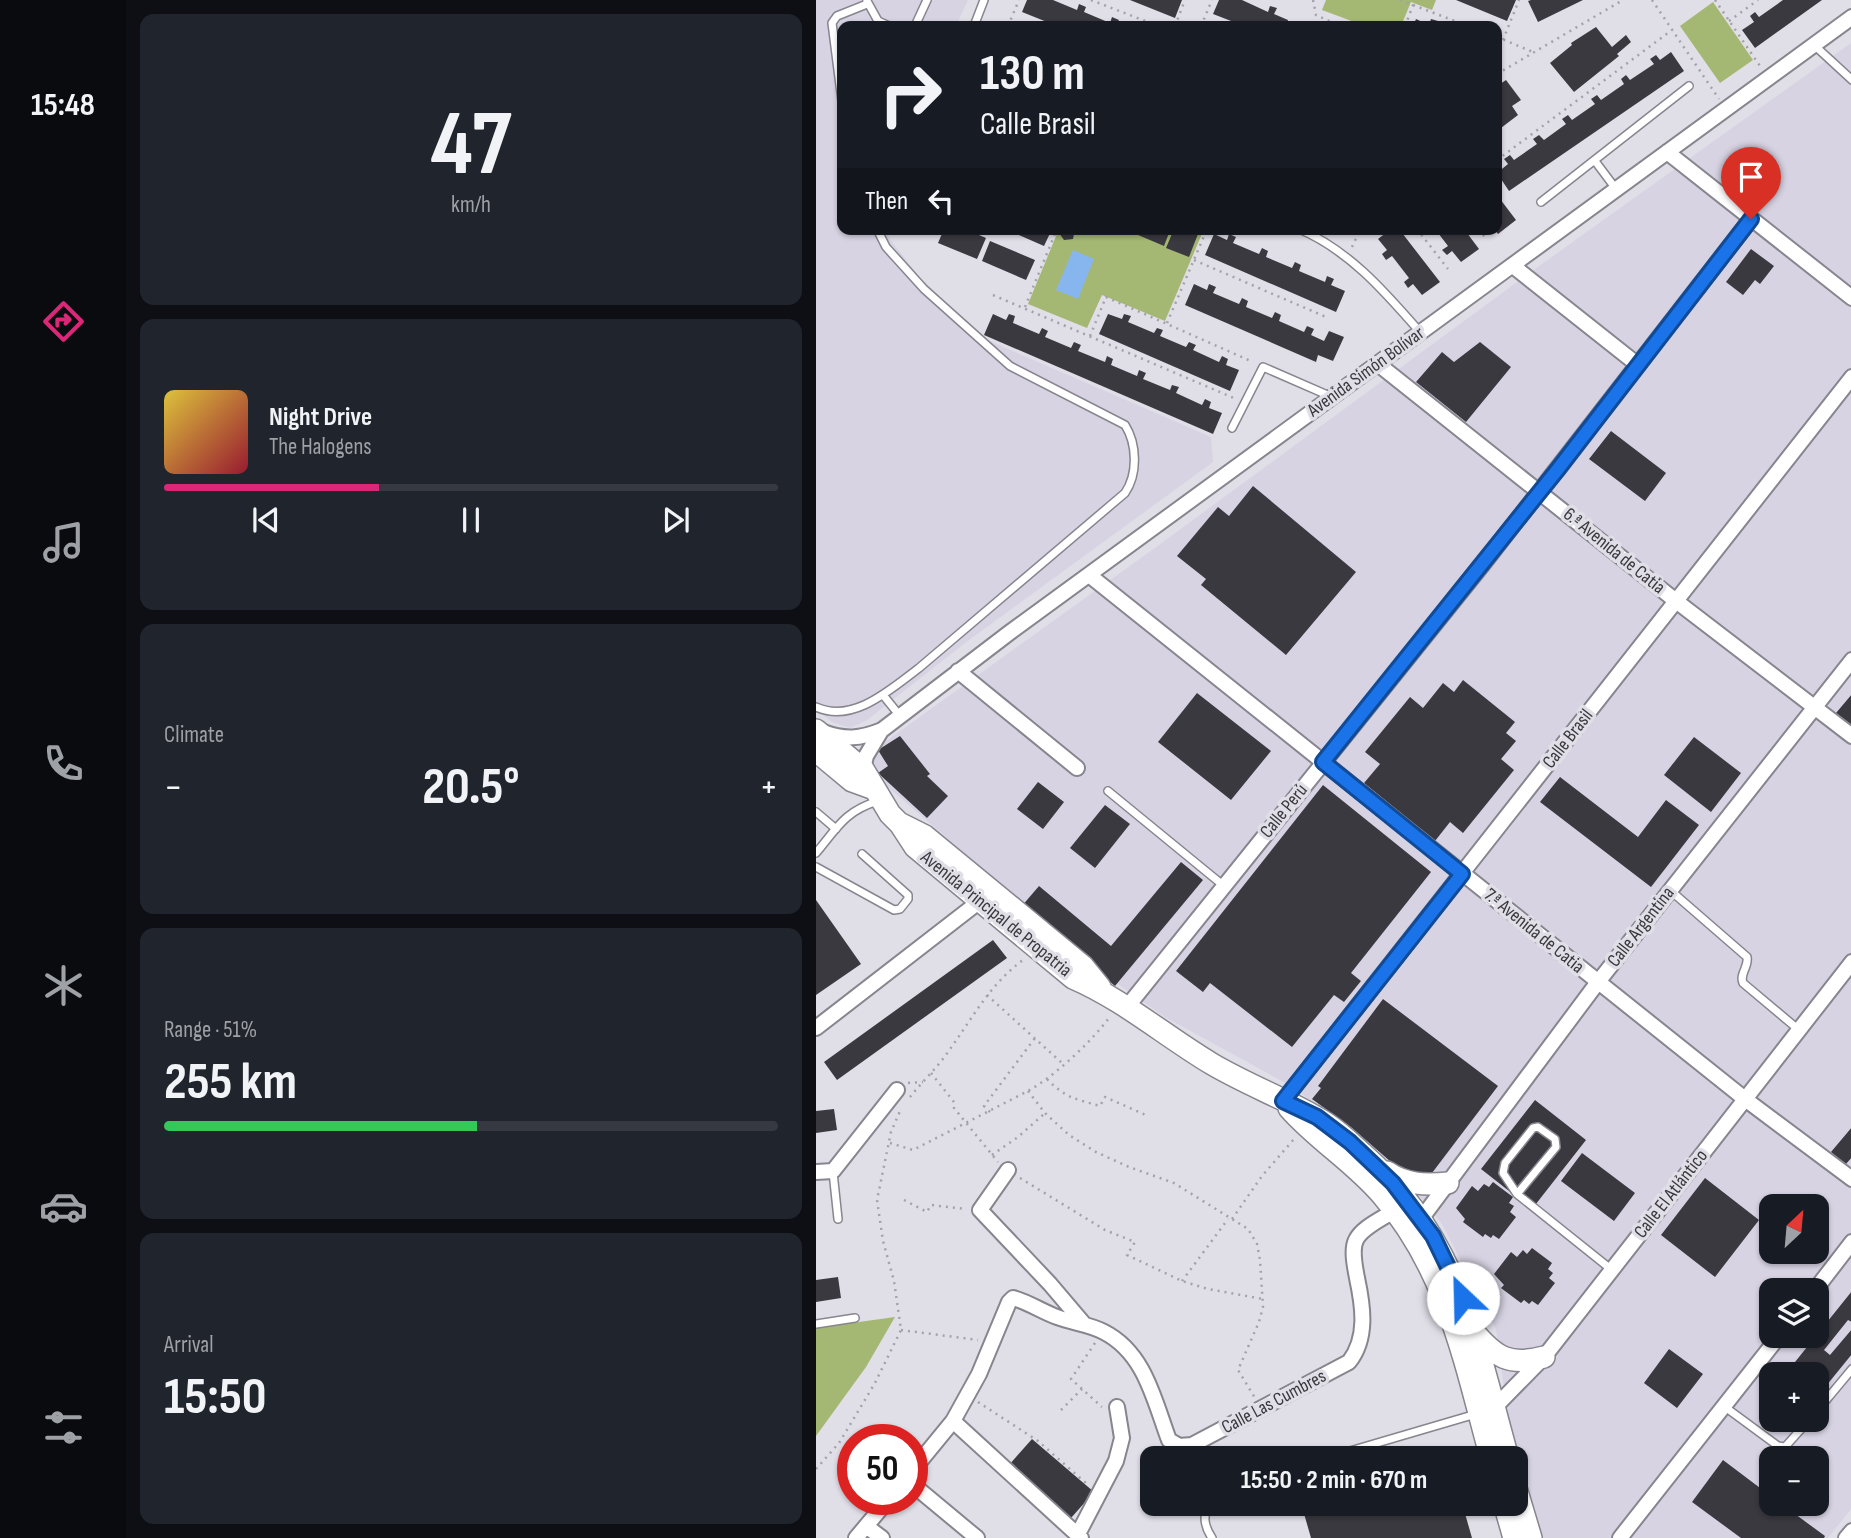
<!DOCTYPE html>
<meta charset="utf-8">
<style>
:root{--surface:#171b24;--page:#20242c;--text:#f1f3f6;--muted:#9ea1a6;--line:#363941;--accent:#db2777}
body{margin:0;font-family:"Sofia Sans Condensed",sans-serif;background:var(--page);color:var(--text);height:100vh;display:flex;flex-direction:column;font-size:26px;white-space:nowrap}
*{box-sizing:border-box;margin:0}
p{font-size:23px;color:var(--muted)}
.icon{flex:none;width:38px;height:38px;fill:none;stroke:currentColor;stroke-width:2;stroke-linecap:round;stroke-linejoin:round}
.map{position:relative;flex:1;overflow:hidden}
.panel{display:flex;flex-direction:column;gap:14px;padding:14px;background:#0d0f14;width:690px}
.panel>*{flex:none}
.hud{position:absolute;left:21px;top:21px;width:665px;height:214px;border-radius:14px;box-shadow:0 2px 5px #0004;background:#171b24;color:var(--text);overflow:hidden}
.needle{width:46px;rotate:26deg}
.tools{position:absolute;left:943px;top:1194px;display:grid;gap:14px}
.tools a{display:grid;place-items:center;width:70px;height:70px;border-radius:14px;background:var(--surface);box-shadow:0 2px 5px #0004;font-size:35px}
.speed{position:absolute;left:21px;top:1424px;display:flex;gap:14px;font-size:35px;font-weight:700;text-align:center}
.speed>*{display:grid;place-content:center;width:91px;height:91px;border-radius:50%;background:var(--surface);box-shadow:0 2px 5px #0004;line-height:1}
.speed .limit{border:10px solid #d22;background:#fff;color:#111}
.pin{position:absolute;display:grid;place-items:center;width:60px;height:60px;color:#fff;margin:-72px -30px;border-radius:50% 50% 50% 0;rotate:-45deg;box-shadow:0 0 7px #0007}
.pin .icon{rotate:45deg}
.me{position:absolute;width:77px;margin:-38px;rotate:336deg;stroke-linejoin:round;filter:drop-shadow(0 0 5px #0008)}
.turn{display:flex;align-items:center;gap:24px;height:147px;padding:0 28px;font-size:32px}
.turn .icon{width:91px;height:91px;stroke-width:2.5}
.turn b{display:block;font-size:49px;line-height:60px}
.then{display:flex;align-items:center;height:66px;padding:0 28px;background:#0003;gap:14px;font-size:26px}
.big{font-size:52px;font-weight:700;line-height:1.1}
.panel .card{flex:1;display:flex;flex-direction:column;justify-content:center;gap:10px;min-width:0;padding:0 24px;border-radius:14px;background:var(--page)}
.panel .dial{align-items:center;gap:0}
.dial b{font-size:91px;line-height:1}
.song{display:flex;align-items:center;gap:21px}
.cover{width:84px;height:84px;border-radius:10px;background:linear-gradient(135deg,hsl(50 70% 55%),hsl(350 70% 35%))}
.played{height:7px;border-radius:4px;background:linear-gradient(90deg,var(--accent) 35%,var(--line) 35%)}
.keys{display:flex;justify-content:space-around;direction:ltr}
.heat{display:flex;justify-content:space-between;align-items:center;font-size:38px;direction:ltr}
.charge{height:10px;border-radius:5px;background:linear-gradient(90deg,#34c759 51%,var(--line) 0)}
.trip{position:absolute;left:324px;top:1446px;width:388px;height:70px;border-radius:14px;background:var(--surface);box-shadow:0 2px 5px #0004;font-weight:700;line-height:70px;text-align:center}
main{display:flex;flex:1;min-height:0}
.menu{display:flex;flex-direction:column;width:126px;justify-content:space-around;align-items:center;background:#090b0e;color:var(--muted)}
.menu .icon{width:49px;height:49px}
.menu .current{color:var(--accent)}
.menu b{font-size:32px;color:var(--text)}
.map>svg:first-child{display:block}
.built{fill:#d7d3e3;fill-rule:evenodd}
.green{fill:#a5b873}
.water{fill:#87b5ee}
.building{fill:#3b3940}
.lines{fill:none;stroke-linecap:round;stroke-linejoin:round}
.service-casing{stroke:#87858d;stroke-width:10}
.minor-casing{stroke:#87858d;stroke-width:18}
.secondary-casing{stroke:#87858d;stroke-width:24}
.path{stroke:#a3a2a9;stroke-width:2.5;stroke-dasharray:2 5;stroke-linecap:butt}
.service{stroke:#fff;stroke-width:7}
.minor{stroke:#fff;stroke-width:14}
.secondary{stroke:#fff;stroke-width:21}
.route-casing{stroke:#114b97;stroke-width:18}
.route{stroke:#1a73e8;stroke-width:12}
.labels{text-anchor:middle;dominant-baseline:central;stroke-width:7;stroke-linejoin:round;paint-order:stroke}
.street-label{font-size:19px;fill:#39383c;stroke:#e0dee7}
</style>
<main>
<nav class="menu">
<b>15:48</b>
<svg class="icon current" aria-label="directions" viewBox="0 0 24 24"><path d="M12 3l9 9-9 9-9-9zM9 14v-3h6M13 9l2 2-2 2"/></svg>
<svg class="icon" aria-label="music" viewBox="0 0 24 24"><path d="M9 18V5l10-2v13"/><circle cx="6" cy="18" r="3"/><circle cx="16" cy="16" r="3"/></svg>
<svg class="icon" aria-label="phone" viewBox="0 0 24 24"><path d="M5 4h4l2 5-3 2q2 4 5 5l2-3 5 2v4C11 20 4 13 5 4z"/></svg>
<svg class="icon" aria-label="climate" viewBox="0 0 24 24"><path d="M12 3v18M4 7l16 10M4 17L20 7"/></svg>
<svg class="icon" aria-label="car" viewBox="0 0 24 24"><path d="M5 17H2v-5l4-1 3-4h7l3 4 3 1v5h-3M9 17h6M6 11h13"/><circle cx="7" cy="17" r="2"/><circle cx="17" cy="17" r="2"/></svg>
<svg class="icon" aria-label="filters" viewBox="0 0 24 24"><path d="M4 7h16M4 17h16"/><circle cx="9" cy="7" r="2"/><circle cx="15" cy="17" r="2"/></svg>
</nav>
<section class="panel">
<div class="card dial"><b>47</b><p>km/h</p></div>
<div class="card">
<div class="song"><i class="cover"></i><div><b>Night Drive</b><p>The Halogens</p></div></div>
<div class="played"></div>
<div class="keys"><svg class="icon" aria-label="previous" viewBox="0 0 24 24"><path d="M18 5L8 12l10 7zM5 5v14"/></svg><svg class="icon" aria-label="pause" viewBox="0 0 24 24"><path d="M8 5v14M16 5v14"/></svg><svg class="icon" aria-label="next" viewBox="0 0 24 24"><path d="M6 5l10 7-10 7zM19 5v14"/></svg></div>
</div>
<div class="card"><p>Climate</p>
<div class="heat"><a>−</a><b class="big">20.5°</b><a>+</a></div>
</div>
<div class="card"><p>Range · 51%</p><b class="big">255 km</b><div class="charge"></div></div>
<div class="card"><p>Arrival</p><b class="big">15:50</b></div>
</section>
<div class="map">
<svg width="1036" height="1538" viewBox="0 0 1036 1538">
<rect width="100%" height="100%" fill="#e0dee7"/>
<path class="built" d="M0,0H152L140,26H26V229H69L74,239L105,279L169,339L395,437L397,462L153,640L51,720L34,728L16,722L0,709Z
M1035,43V1509L1012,1538H725L696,1446L680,1329L626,1224L580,1167L504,1106L464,1080L349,1017L299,982L60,777L57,763L62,747L343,545L712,274ZM956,1206H1001V1251H956ZM956,1290H1001V1335H956ZM956,1374H1001V1419H956ZM956,1458H1001V1503H956Z"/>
<path class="green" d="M510,0H620L616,10L595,2L585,26H549L506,10Z
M897,2L937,60L904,83L864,26Z
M243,229H388L349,321L286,295L271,328L212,304Z
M79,1317L50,1367L0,1436V1328Z"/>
<path class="water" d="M257,250L278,259L262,299L240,290Z"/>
<path class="building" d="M211,0H237L261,10L263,4L270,7L268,12L294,23L296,17L303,20L300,26H241L206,12Z
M314,0H366L359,18Z
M403,0H426L452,12L454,6L461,8L458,14L472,20L471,24L477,26H428L397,14Z
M640,0H700L691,21Z
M715,0H767L722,22L712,1Z
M967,0H1006L939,48L926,30L938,22L934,16L939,12L943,17Z
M600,19L613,25L615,19L622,21L620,26H597Z
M780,27L796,47L810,35L815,42L801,54L803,56L758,92L734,63L756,45L755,43Z
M855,52L868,71L693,191L681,173L692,164L688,159L694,155L698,160L721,144L717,139L723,135L728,140L750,124L746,119L752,115L756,120L779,104L775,99L781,95L785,100L808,84L805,79L810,75L814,80L838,64L834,59L840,55L844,60Z
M690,80L705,100L696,106L702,115L681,131V86Z
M681,195L700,220L682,234L678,229H681Z
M128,229H149L170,238L161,259L122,243Z
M189,229H236L228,246Z
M244,229H259L257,239L248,240L243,233Z
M308,229H345L353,233L348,246Z
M358,229H384L373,257L350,248Z
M575,229H583L624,282L606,295L597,284L592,288L588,282L593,278L576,256L570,260L566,254L571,250L562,239Z
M619,229H648L663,249L645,262L636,251L631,255L626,250L632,246Z
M398,234L411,240L413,234L420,237L417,243L443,254L446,248L452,251L450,257L476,268L479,262L485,265L483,271L509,282L511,276L518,279L515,285L529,291L520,312L389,255Z
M174,241L219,260L210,280L166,261Z
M935,249L958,266L944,284L939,280L927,295L910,282Z
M378,284L391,290L393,284L400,287L397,293L423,304L426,298L432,301L430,307L456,318L459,312L465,315L463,321L488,332L491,326L498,329L495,335L508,341L513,331L528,337L517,361L502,355L500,362L369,305Z
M177,314L190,320L193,314L199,316L197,323L223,334L226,328L232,331L229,337L255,348L258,342L265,345L262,351L289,362L291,356L297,359L295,365L321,376L323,370L330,373L327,379L354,390L356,385L363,387L360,393L386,405L389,399L395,402L393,408L406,413L397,434L168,335Z
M292,314L306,319L308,314L315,316L312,322L338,333L341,328L347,330L344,336L370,347L373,342L380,345L377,350L403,362L406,356L412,359L410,365L423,370L414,391L283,334Z
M664,342L695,367L650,422L600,382L626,352L638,362Z
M795,431L850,473L829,501L773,459Z
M437,486L540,572L470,655L385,585L390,579L361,556L402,507L413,516Z
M647,680L699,722L690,733L700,741L685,759L698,770L647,833L634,822L619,841L548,783L564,764L549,752L594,697L607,708L627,683L638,692Z
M381,693L455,751L415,800L342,742Z
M1036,694V725L1020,713Z
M84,736L114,774L111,776L132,796L111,818L62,773L72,766L62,750Z
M878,737L925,773L895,812L848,775Z
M744,777L822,837L850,800L883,825L835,887L724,802Z
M222,782L248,802L227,829L201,809Z
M507,785L615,872L535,973L545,981L528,1002L518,995L476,1047L394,983L387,992L360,971Z
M289,805L314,824L279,868L254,848Z
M365,862L387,880L299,986L205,907L223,886L295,946Z
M0,900L45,964L0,995Z
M177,940L191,958L21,1080L8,1062Z
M567,999L682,1086L616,1173H599L575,1162L536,1128L496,1099L505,1088L502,1086Z
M719,1100L770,1140L716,1209L665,1169Z
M18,1109L21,1130L0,1133V1111Z
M1036,1127V1157L1030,1164L1015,1152Z
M766,1153L819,1193L798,1221L745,1181Z
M889,1178L943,1220L899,1277L845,1235Z
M677,1182L697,1197L693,1203L698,1206L694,1212L700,1217L683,1239L677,1235L675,1238L669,1234L667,1237L647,1222L649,1219L640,1208L656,1186L662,1191L668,1184L673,1187Z
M716,1248L736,1263L732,1269L737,1273L733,1278L739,1283L722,1305L716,1301L713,1304L708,1300L705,1303L685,1288L688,1285L678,1274L695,1252L701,1257L707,1250L711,1254Z
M22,1277L25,1298L0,1302V1280Z
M1036,1291V1322L1032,1320L1008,1350L1014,1355L1036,1329V1354L1010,1386L1001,1379V1372L1005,1368L998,1363L991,1371L979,1362Z
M853,1349L887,1374L861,1408L828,1383Z
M216,1439L278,1492L255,1518L193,1465Z
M558,1445L562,1458H534L532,1452Z
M629,1447L632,1458H593V1457Z
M907,1460L956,1497V1503H964L1009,1536L1008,1538H925L876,1502Z
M485,1503H646L656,1538H495Z"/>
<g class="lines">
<g class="service-casing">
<path id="service" d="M51,1L62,21L73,26
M99,26L111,0
M158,26L168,0
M998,45L1036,80
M26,101L16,23L21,16L51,4
M779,161L800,189
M725,202L873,86
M483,229C533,250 569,292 604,332
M416,428L447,367L516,397
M67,695L84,716
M0,707C37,724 75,689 103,668L309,493C322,474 321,444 309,425L194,366L108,289L70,247L61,229
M292,791L408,886
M0,812L20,829
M0,853C21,828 29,811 62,801
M0,867L78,910L84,909L92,899V895L46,854
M855,891L931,957C933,967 923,974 927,983L983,1030
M17,1172L22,1219
M701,1194L740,1147L739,1139L722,1127L717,1128L689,1163L687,1173L701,1194L796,1270
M0,1324L39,1318
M909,1407L962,1446L969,1447L994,1419
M1001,1411L1036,1369
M510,1458L660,1414
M394,1503C386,1515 388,1526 396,1538"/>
</g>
<g class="minor-casing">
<path id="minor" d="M851,152L1036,298
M697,266L822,365
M562,364L860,601L1036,736
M273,575L929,1099L1036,1179
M142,671L261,768
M7,732C29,740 44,739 66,730L193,633L1036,17
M47,769L50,756L65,731
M311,1007L667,564L935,219
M0,1028L164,901
M467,1101L1036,377
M192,1170L164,1210L234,1284L268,1324
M0,1172L17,1171L81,1090
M599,1223L605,1219L782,982L1036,660
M999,1290L1036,1242
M674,1410L678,1408L728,1357L1036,962
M137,1421L265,1538
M96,1471L137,1421L163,1374L193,1302L197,1298C212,1302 227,1312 241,1317C257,1323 273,1324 288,1332C329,1353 338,1400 353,1440L363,1446L376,1445L533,1362C552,1338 547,1306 541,1278C539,1267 535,1250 540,1240C546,1227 568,1218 579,1210
M96,1484L161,1538
M50,1526L66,1538
M262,1534L300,1461L306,1438L301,1407
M40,1538L72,1500
M804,1538L964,1335
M1030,1538L1036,1531"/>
</g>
<g class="secondary-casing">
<path id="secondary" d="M0,730L47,769L74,814L84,824L99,847L257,978C308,1000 349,1036 396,1064C430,1084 467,1098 500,1117C517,1126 532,1140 546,1153C643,1238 659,1340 692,1458
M0,751L36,781L58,789
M85,824L109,836L267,966L284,987
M473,1108C501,1140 538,1162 566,1195C632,1271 649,1364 675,1458
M571,1172C590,1185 610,1185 632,1183
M658,1332C680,1358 694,1366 728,1357
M700,1488L715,1538
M688,1503L698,1538"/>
</g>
<path class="path" d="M275,0L342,26
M497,0L500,15L524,26
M584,0L652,26
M836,0L903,99
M899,0L944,66
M913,21L942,0
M194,22L205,26
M387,24L393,26
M192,26L203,0
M359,26L369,0
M385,26L396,0
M589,26L599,0
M681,37L717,52
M687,40L703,0
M681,74L807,0
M681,160L856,30
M601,229L632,269
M663,229L671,240
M536,247L543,232L548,229
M378,260L510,317
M177,295L418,398
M209,307L241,229
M351,323L391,229
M274,336L290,297L437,362
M171,995L246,1063
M115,1073L138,1102V1108L182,1162
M231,1079C249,1098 260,1099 284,1106L289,1097L332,1116
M92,1083L107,1082
M212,1091L229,1113L253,1135L280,1152L313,1167L358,1183L432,1229L441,1244L444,1260L447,1307L443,1322L422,1370L439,1398
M94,1097C106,1082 121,1068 132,1052C156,1019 173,985 207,960
M174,1112L168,1106L219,1038
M74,1143L97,1150L212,1091C240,1075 273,1044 293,1018
M176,1155L202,1137L228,1114
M204,1178L289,1230L319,1242L311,1255L366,1281L392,1289L447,1299
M88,1200L111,1212L115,1205L150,1209
M416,1219L446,1176L478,1139
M366,1281L412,1219
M85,1330L162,1340
M279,1343L255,1379L286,1407
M162,1402L222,1441L271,1484
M245,1410L266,1389
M0,1469L23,1443L59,1383L85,1330L78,1281L67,1241L61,1200L75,1132L84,1111"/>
<use href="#service" class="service"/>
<use href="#minor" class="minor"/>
<use href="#secondary" class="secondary"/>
</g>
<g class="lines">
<g class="route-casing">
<path id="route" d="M647,1298L617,1236L577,1183L534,1142L501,1117L467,1101L646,874L507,762L742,469L935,219"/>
</g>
<use href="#route" class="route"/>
</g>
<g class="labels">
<g class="street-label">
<text transform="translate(550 372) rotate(-36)">Avenida Simón Bolívar</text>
<text transform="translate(798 551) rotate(39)">6.ª Avenida de Catia</text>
<text transform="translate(752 739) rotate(-52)">Calle Brasil</text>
<text transform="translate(468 811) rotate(-51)">Calle Perú</text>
<text transform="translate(180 914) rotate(39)">Avenida Principal de Propatria</text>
<text transform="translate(825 927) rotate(-52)">Calle Argentina</text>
<text transform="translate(718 931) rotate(39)">7.ª Avenida de Catia</text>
<text transform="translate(855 1194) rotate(-52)">Calle El Atlántico</text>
<text transform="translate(458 1402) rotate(-28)">Calle Las Cumbres</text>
</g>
</g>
</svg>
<div class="tools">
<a><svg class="needle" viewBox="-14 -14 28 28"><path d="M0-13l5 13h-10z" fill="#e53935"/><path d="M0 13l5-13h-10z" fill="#9ea1a6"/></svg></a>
<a><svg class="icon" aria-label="layers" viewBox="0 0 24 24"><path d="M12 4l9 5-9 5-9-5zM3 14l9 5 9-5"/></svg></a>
<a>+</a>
<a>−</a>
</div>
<div class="speed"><div class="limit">50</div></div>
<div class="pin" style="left:935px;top:219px;background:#d93025"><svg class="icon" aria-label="arrive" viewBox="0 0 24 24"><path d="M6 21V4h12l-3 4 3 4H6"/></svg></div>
<svg class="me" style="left:647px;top:1298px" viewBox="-20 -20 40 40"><circle r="19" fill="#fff"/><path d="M0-13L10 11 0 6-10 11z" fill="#1a73e8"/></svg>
<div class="trip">15:50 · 2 min · 670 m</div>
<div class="hud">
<div class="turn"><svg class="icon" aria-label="right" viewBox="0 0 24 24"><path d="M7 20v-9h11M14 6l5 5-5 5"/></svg><div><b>130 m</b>Calle Brasil</div></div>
<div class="then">Then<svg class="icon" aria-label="left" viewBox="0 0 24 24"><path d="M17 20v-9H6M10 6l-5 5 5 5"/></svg></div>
</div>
</div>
</main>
